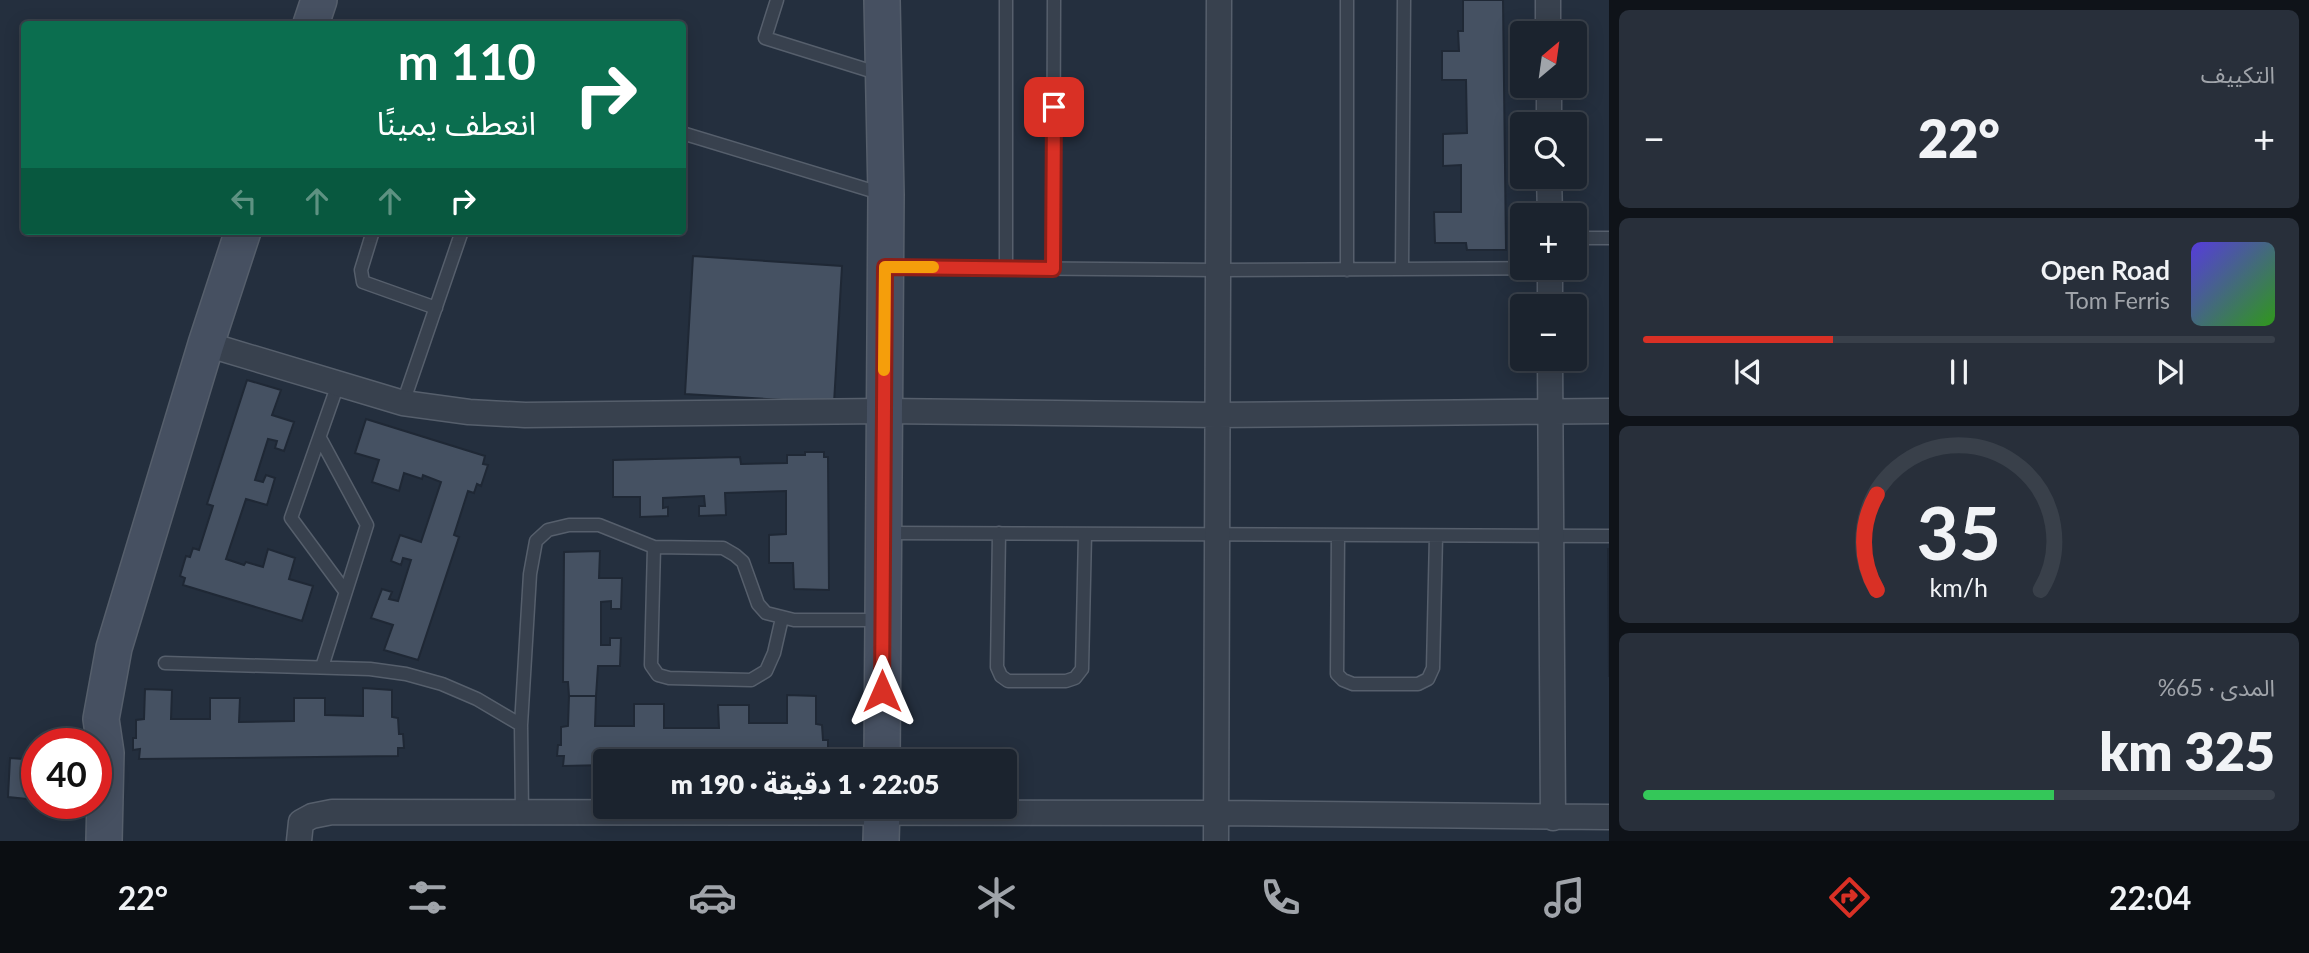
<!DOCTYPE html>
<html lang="ar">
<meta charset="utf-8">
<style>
:root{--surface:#1b232e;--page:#282f3a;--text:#f1f3f6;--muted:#a0a4aa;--line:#39404a;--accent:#d93025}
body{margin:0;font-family:Lato,"Noto Sans Arabic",sans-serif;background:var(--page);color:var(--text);direction:rtl;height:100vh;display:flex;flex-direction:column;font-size:26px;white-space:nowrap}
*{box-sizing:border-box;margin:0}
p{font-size:23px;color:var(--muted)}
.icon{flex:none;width:38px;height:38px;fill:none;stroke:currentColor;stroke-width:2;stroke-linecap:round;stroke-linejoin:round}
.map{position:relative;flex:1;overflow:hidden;direction:ltr}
.details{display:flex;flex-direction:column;gap:10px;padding:10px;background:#0f1319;width:700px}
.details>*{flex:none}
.guide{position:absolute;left:21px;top:21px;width:665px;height:214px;border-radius:7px;box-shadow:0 4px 18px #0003,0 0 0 2px var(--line);direction:rtl;background:#0b6e4f;color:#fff;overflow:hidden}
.needle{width:46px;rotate:29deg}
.buttons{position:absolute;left:1510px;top:21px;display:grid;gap:14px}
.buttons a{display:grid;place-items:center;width:77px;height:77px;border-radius:7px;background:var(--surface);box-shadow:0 4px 18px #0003,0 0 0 2px var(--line);font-size:35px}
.speed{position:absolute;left:21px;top:728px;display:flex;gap:14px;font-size:35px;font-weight:700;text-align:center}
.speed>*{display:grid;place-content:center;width:91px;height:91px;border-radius:50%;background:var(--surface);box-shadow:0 4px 18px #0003,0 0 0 2px var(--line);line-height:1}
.speed .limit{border:10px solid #d22;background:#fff;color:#111}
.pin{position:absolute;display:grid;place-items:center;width:60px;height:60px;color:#fff;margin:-30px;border-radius:14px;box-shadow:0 4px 10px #0006}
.me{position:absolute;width:77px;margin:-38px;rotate:0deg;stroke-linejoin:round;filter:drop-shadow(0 0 5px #0008)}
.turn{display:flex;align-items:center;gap:24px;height:147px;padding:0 35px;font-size:32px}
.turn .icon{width:91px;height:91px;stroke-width:2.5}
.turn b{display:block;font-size:49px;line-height:60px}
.lanes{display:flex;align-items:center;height:66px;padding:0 35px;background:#0003;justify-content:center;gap:35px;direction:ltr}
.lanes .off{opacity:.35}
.big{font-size:52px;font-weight:800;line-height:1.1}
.details .widget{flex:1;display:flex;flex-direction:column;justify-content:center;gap:10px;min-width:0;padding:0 24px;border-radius:10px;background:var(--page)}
.details .dial{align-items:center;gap:0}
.dial svg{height:182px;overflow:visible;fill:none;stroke:var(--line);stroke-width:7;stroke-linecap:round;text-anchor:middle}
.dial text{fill:var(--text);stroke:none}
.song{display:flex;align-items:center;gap:21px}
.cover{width:84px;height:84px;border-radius:10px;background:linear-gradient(135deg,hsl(250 70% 55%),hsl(110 70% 35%))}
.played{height:7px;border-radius:4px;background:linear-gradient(90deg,var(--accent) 30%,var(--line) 30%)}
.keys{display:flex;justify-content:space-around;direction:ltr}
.heat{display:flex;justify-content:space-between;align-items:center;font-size:38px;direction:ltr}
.charge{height:10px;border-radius:5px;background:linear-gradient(90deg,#34c759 65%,var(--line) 0)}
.trip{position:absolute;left:593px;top:749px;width:424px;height:70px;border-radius:7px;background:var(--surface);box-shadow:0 4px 18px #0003,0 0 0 2px var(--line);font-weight:800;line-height:70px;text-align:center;direction:rtl}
.menu{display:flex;height:112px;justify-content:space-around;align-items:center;background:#0b0e12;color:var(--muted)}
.menu .icon{width:49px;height:49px}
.menu .active{color:var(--accent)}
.menu b{font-size:32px;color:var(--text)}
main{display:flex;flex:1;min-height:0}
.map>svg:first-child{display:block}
.building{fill:#455162;stroke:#1f2835;stroke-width:2}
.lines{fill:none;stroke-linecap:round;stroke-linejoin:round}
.lane-casing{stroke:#565f6c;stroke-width:15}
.street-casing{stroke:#565f6c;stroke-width:27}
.secondary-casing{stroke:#565f6c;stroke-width:38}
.lane{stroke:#38414e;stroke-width:12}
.street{stroke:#38414e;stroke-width:24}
.secondary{stroke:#465061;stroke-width:35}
.route-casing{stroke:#8d1f18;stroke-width:18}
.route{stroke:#d93025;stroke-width:12}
.slow{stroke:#f59e0b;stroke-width:12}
</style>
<main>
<section class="details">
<div class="widget"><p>التكييف</p>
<div class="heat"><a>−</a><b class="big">22°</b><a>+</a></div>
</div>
<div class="widget">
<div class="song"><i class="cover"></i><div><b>Open Road</b><p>Tom Ferris</p></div></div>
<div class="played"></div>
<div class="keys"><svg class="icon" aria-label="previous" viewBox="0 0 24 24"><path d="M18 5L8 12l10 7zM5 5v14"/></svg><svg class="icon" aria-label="pause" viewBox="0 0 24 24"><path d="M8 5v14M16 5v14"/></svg><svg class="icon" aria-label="next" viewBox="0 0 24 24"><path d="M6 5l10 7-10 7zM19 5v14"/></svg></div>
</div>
<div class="widget dial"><svg viewBox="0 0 100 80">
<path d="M14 69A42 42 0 1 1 86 69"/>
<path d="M14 69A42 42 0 0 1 14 27" stroke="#d93025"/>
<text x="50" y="56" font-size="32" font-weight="700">35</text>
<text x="50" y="72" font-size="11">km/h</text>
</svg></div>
<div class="widget"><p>المدى · 65%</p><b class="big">325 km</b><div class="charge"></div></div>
</section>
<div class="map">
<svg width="1609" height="841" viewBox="0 0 1609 841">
<rect width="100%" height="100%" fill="#242f3e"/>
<path class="building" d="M1463,0H1503L1506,250H1467L1466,243H1435L1434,212H1461V165L1443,166V134L1467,133L1466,80H1442V51H1459L1458,31H1463Z
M693,256L842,266L834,403L685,394Z
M247,380L281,390L272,415L294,422L284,451L275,448L277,441L268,439L255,480L263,482L266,475L275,478L267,505L246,499L226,559L244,565L246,562L263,567L268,549L295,558L289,579L313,586L302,621L183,585L185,578L180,576L186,556L190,557L193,548L199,550L213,506L207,504Z
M366,419L485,456L483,464L488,465L481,486L477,484L474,493L468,491L454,535L459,537L418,660L384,650L393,625L371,618L382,589L392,592L389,599L398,601L411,560L403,558L401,565L391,561L400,535L421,542L441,482L423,475L422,479L404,473L399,491L372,482L379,460L355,453Z
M805,452H824V457H828L829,590L794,589L793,563H769V535L786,534V491L725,493L726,515L699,516V506H705L704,496L663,498V508L668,507V516L640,517V497H613V460L740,457L741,464L787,463V455H805Z
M1608,549H1609V677Z
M600,551L599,578H622L621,609H611V601L601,602V645H610V638H621L620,666H598L596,696H569L568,682H563L564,552Z
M363,688L392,690V717L398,718L399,734H403L404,748H398V756L139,759L140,749L133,750V738H136V720L144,719L145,689L172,690L171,719H210V698H240L239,722L294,721V698H325V715L363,716Z
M787,695L816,696V724L822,725L823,740H828V755H822V761H606V765L563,766L564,756H557L558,745H561V727L568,726L569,696H596L595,726H634V704H664V728H719L718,705H749V723H787Z
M10,758L37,760V800L8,797Z"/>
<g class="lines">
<g class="lane-casing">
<path id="lane" d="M777,0L765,38L880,74
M1347,0V270
M682,133L883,194
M373,231L361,270L363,282L436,308
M1575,238H1609
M889,267L1218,270L1550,268
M1006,268V0
M1053,269L1054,0
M1402,269L1404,0
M338,384L291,518L345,591
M403,403L462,231
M320,438L367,525L322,667
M886,533L1609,536
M999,533L997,667L1001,676L1008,681H1066L1075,678L1082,669L1085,534
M1338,535L1337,674L1343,680L1353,684H1418L1428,679L1433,668L1436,536
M654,547L651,665L658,675L669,678L751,680L766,671L774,653L782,618
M165,663L370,669L406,674L442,684L477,699L521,725
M522,813L521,725L530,574L536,541L548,530L569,525H599L654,547L723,548L735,555L743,562L758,604L766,613L794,620H880"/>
</g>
<g class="street-casing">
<path id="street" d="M1548,0V33
M1549,86V124
M1549,177L1550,215
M1550,268V306
M206,344L403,403L469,412L525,415L884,411L1217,415L1609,411
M1550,359L1553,818
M299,841L301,822L312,816L332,812L1216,813L1609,817
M1216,841L1219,0"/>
</g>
<g class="secondary-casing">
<path id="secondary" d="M882,0L886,195L882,761
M311,24L319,0
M104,841L106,753L101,719L114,648L206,344L243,231
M881,841L882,807"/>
</g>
<use href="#lane" class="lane"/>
<use href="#street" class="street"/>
<use href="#secondary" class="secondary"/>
</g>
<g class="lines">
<g class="route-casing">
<path id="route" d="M882,691L885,267L1053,269L1054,107"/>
</g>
<use href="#route" class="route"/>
<path class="slow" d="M884,370L885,267H933"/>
</g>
</svg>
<div class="buttons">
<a><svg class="needle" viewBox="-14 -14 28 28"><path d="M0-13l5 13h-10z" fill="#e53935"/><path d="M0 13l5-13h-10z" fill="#a0a4aa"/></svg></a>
<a><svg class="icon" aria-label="search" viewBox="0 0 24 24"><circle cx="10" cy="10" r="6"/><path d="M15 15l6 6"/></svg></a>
<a>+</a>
<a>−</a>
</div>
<div class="speed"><div class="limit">40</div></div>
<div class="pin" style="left:1054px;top:107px;background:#d93025"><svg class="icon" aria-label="arrive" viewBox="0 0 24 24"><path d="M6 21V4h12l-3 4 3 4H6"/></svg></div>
<svg class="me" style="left:882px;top:691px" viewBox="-20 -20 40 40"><path d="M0-17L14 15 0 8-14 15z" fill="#d93025" stroke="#fff" stroke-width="4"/></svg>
<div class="trip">22:05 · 1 دقيقة · 190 m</div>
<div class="guide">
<div class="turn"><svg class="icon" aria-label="right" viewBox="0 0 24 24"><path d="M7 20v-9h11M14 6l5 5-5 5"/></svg><div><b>110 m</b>انعطف يمينًا</div></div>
<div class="lanes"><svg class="icon off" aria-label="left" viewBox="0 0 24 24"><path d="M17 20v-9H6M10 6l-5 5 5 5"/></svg><svg class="icon off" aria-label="ahead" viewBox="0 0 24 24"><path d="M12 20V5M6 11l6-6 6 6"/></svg><svg class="icon off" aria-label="ahead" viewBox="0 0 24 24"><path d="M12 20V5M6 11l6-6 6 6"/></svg><svg class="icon" aria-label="right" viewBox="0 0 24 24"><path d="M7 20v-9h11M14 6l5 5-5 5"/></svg></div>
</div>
</div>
</main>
<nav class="menu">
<b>22:04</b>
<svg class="icon active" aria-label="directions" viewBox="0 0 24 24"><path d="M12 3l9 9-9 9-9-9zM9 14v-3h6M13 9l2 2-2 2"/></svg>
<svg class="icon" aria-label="music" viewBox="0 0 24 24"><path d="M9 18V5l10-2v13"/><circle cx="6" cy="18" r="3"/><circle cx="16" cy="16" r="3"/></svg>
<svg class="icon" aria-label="phone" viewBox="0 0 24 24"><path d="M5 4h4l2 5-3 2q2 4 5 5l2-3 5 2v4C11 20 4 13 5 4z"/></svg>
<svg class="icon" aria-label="climate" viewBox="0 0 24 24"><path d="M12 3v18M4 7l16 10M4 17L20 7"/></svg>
<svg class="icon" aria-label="car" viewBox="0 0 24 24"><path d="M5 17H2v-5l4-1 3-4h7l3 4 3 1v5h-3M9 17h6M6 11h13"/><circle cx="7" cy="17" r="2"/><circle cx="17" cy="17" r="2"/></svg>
<svg class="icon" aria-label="filters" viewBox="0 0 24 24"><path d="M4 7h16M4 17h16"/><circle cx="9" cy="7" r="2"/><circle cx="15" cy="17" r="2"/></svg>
<b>22°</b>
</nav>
